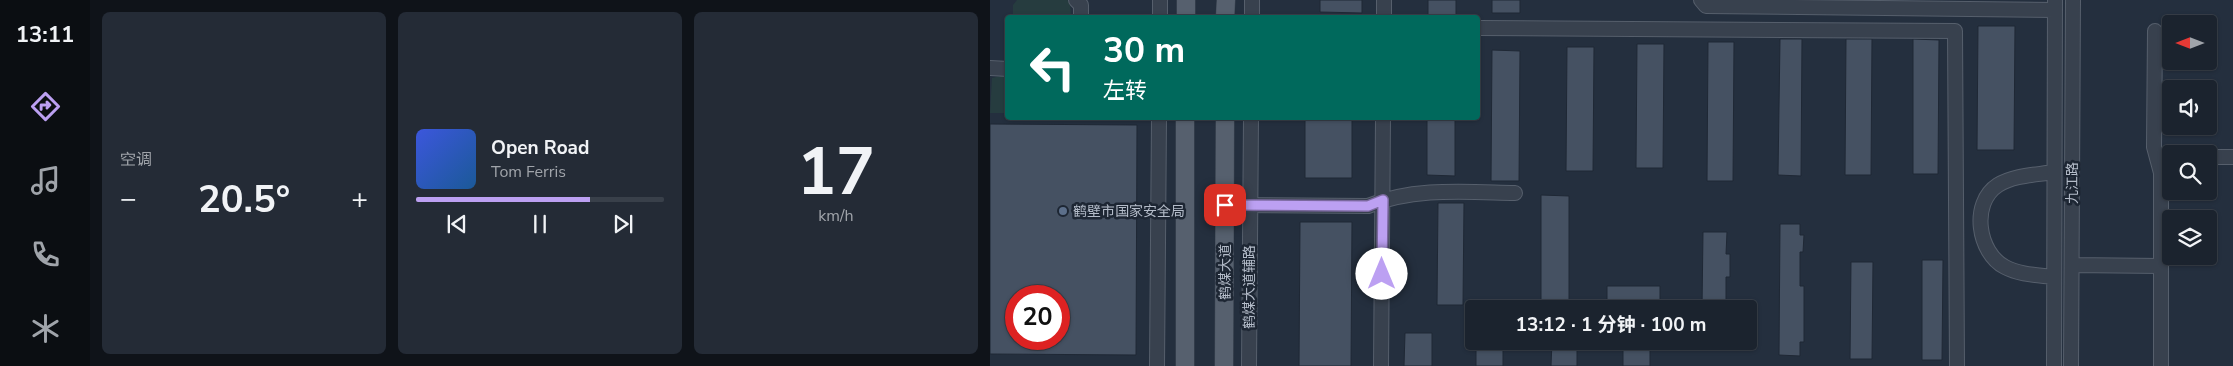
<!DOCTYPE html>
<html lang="zh">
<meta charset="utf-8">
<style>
:root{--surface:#1b232e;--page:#242b36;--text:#f1f3f6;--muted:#a0a4aa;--line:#39404a;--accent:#bca0f2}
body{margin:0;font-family:"Nunito Sans","Noto Sans SC",sans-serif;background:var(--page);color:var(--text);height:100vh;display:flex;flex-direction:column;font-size:19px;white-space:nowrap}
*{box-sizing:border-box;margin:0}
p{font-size:16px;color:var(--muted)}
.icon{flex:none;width:28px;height:28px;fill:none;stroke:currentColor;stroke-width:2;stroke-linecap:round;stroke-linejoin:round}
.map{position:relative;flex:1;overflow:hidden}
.drawer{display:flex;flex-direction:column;gap:12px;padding:12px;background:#0f1319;width:900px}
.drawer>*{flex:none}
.top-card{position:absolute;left:15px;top:15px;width:475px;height:105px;border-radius:5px;box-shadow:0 1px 4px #0004,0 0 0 1px var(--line);background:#00695c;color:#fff;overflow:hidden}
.needle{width:32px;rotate:270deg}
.controls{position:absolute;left:1172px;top:15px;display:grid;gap:10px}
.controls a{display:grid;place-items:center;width:55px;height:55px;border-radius:5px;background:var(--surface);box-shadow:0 1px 4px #0004,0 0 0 1px var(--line);font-size:25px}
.speed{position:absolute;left:15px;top:285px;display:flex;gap:10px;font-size:25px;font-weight:700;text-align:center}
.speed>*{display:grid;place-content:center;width:65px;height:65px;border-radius:50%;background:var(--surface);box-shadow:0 1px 4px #0004,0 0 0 1px var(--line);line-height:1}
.speed .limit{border:8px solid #d22;background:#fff;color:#111}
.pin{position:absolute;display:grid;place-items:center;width:42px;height:42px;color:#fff;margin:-21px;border-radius:10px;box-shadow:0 2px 8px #0006}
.me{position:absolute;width:55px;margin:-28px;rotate:0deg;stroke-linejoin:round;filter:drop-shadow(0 0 4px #0008)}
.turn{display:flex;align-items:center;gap:18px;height:105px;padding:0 15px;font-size:22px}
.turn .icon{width:65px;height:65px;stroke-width:2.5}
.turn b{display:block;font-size:35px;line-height:42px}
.big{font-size:38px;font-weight:700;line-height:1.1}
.drawer .tile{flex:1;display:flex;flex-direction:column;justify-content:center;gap:8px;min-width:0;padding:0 18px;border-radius:8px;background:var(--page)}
.drawer .dial{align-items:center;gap:0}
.dial b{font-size:65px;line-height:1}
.song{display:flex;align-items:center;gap:15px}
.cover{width:60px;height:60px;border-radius:8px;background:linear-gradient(135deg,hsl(230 70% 55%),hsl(210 70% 35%))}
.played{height:5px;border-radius:2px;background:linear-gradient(90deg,var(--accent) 70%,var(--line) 70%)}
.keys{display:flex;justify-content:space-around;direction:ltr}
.heat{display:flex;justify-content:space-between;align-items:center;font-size:28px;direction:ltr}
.drawer .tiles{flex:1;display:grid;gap:12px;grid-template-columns:repeat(3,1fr)}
.trip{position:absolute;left:475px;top:300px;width:292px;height:50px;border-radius:5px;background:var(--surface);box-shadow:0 1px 4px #0004,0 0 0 1px var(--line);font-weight:700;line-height:50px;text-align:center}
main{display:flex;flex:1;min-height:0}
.tabs{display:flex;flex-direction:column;width:90px;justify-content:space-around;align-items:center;background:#0b0e12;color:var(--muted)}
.tabs .icon{width:35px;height:35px}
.tabs .selected{color:var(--accent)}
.tabs b{font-size:22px;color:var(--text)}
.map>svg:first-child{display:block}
.green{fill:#263c3f}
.building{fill:#455162;stroke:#1f2835;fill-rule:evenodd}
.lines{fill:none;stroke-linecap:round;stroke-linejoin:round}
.minor-casing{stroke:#565f6c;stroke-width:16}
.major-casing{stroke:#414a57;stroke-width:19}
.minor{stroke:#38414e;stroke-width:14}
.major{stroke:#56606e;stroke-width:18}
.route-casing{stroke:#7a689d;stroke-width:12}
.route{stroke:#bca0f2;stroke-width:9}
.service-dot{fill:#5c6f8a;stroke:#1d2633;stroke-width:2}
.labels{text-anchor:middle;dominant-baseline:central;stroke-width:5;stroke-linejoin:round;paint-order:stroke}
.street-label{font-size:14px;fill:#b4bcc9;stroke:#1d2633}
.poi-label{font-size:14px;fill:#b4bcc9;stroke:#1d2633;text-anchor:start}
</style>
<main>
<nav class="tabs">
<b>13:11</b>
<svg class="icon selected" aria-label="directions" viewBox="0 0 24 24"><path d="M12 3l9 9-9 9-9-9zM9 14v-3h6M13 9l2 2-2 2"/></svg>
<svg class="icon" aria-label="music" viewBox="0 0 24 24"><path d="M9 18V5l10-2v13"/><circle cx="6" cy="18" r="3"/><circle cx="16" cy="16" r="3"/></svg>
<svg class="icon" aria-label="phone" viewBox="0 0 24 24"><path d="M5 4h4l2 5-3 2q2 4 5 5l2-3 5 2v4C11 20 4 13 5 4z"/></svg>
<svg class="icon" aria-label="climate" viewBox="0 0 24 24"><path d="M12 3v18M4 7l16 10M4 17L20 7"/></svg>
</nav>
<section class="drawer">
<div class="tiles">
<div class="tile"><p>空调</p>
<div class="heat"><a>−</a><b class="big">20.5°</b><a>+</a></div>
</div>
<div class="tile">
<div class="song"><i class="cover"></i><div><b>Open Road</b><p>Tom Ferris</p></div></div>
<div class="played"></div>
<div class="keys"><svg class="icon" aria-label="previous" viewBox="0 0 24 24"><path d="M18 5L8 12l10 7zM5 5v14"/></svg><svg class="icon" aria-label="pause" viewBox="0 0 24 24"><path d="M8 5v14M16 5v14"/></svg><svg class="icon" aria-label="next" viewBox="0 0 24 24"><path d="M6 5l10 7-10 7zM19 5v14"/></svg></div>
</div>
<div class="tile dial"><b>17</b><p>km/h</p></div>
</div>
</section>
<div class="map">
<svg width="1243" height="366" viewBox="0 0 1243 366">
<rect width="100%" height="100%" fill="#242f3e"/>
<path class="green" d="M27,0H77L80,2L81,17L23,18V5Z
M10,76H17V113H0L2,78Z"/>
<path class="building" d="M330,0H372V13L330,12Z
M438,0H466V17H438Z
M502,0H530V13H502Z
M988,26H1025L1024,150H987Z
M790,39H812L811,176L788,175Z
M856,39H882L881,175H855Z
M923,39L949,40L948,174H923Z
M718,42H744L743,181H717Z
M647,44H674L673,168H646Z
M577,47H604L603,171H576Z
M502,50L530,51L529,181H501Z
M315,118H362V178H315Z
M437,118H465V176L437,175Z
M0,124L147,125L146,355L0,354ZM26,296H69V339H26Z
M551,195L579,196V307H551Z
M448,203H474L473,305H447Z
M310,222H362L361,366H309Z
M790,224H810V235H814L813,252H810V286H814V342H810V356L789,355Z
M713,232H737L736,254H740V277H736V309H712Z
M932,260H953L952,360H932Z
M861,262H883L882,359H860Z
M617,286H670V308H617Z
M415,333H442V366H414Z
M486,341H513V366H486Z
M562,341H587V366H561Z
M633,347L660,348V366H633Z"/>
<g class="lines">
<g class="minor-casing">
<path id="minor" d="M86,0L91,5V18
M711,0L716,6L1065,10
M170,18V0
M262,18V0
M394,18V0
M488,28L965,31L967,366
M1165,31L1164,147L1171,173V366
M0,68L18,69
M1219,157H1243
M235,205L378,206C424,187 476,192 525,193
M1082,265L1171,266
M1064,277C1048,275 1030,275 1015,267C988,253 980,203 1008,185C1024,175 1046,175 1064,172
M167,366L169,118
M259,366L261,118
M391,366L393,118
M1064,366L1065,0
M1081,366L1083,0"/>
</g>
<g class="major-casing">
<path id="major" d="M196,18V0
M235,18L236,0
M195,366V118
M234,366L235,118"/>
</g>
<use href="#minor" class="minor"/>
<use href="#major" class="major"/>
</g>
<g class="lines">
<g class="route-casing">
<path id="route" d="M235,205L378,206L393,200L392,274"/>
</g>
<use href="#route" class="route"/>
</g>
<circle class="service-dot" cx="73" cy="211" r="5"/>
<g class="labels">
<g class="street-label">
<text transform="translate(1082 183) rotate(-90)">九江路</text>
<text transform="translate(235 272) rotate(-90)">鹤煤大道</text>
<text transform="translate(259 287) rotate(-90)">鹤煤大道辅路</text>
</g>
<g class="poi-label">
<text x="83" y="211">鹤壁市国家安全局</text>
</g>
</g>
</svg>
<div class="controls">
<a><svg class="needle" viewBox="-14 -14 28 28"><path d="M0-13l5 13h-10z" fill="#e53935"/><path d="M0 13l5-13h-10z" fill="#a0a4aa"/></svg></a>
<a><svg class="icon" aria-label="sound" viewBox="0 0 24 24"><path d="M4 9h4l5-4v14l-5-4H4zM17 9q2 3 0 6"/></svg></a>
<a><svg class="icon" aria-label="search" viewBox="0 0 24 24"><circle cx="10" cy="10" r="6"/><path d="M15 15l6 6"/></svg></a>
<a><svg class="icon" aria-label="layers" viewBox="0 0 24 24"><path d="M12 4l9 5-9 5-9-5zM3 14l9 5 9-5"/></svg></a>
</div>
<div class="speed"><div class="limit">20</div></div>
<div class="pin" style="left:235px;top:205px;background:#d93025"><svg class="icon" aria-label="arrive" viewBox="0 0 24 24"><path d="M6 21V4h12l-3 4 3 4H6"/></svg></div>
<svg class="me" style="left:392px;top:274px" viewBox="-20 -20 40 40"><circle r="19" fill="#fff"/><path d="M0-13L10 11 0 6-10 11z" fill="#bca0f2"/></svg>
<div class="trip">13:12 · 1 分钟 · 100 m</div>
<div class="top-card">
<div class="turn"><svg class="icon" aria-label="left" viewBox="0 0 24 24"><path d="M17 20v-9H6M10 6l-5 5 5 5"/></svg><div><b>30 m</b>左转</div></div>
</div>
</div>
</main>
